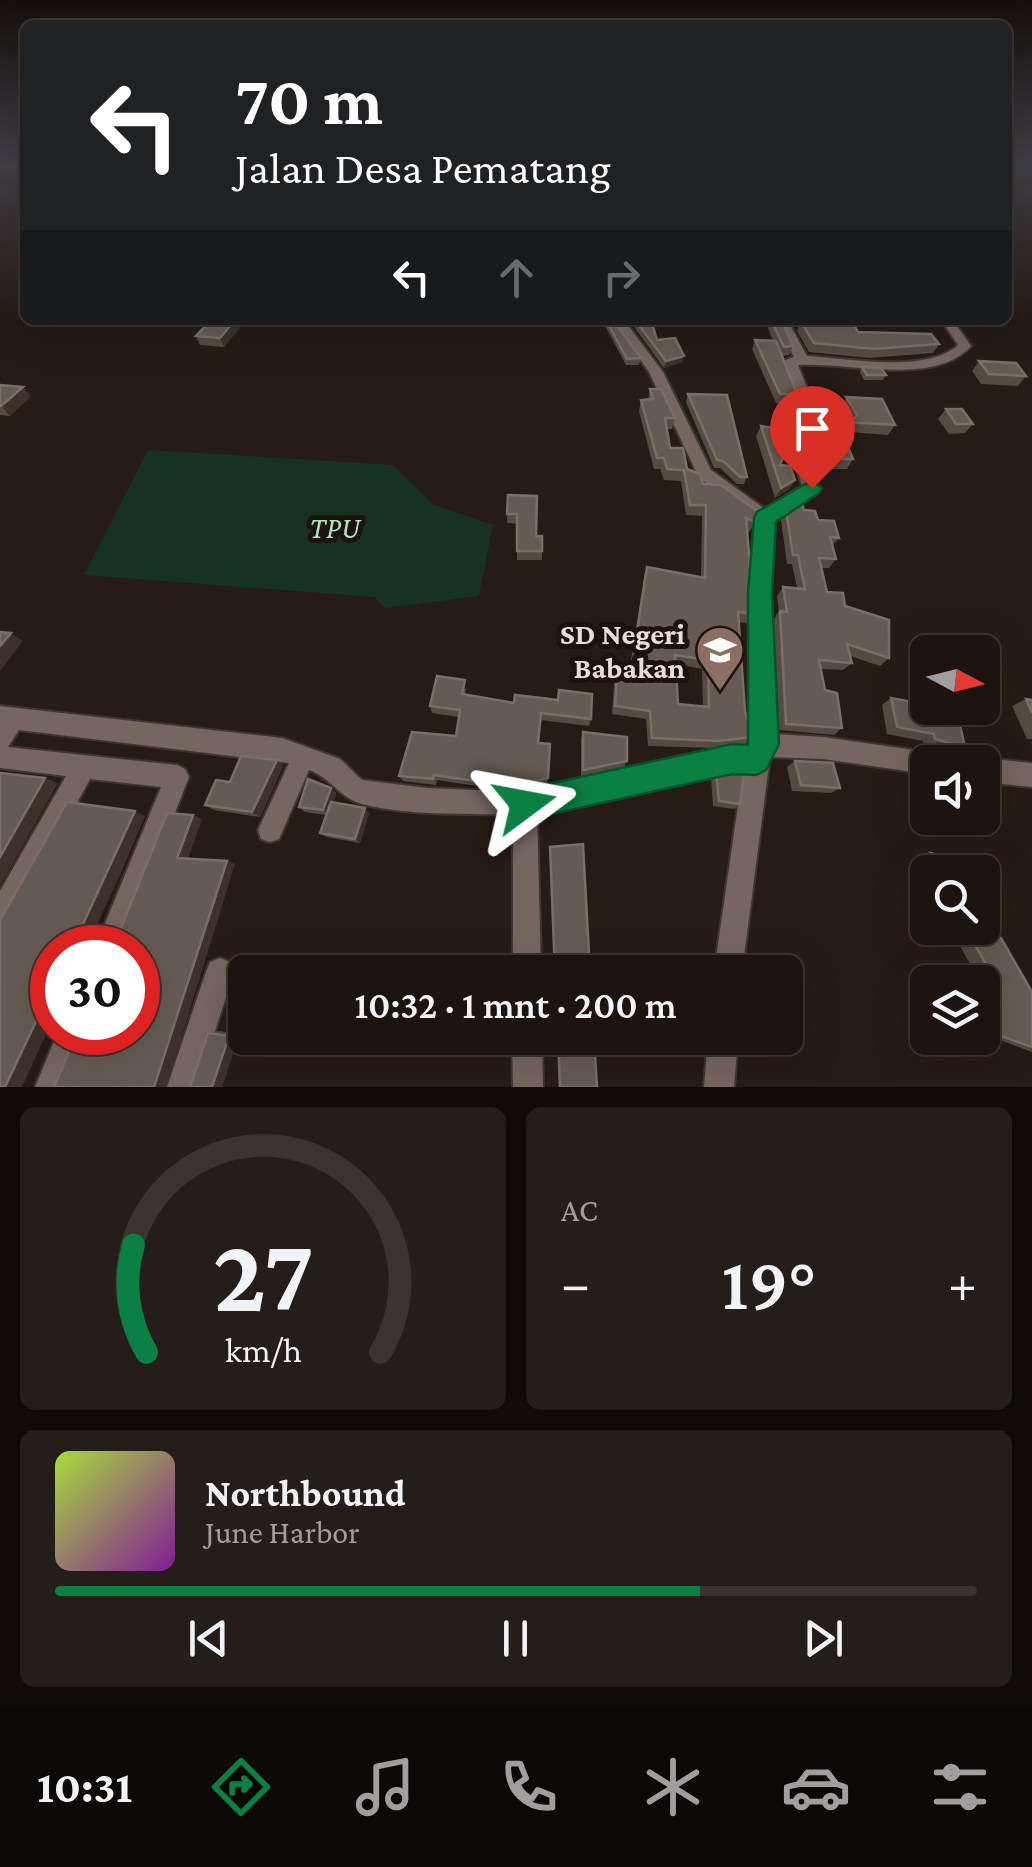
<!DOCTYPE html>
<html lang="id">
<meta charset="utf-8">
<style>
:root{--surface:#1d1410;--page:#251d19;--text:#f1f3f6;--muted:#a09e9f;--line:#3b3330;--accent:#0b8043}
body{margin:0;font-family:"Crimson Pro",serif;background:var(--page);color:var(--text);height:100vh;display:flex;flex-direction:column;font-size:38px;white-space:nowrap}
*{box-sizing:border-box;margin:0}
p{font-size:32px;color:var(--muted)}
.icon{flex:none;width:55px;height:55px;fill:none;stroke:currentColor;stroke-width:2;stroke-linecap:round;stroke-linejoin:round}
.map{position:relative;height:1087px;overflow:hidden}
.drawer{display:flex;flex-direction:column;gap:20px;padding:20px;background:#100b09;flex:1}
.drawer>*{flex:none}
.banner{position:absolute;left:20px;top:20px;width:992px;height:305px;border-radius:15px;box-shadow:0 10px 40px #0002,0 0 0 2px var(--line);background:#202124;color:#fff;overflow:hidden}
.needle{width:65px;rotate:97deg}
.controls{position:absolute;left:910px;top:635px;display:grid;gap:20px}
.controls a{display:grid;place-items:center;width:90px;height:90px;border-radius:15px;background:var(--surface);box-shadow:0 10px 40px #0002,0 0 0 2px var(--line);font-size:50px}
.speed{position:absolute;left:30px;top:925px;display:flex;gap:20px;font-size:50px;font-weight:700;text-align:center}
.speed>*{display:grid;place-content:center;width:130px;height:130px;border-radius:50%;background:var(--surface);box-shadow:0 10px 40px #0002,0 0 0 2px var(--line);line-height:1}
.speed .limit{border:15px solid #d22;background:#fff;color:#111}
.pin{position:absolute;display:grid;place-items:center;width:85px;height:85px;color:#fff;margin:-102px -42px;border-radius:50% 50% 50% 0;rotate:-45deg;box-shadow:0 0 10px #0007}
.pin .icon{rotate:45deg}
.me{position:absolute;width:110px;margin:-55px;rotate:77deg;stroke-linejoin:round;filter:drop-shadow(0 0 8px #0008)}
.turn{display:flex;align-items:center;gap:35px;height:210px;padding:0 50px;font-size:45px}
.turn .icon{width:130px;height:130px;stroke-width:2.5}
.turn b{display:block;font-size:70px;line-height:85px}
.lanes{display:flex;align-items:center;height:95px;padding:0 50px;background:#0003;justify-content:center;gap:50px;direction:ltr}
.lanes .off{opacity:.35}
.big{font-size:75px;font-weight:600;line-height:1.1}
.drawer .tile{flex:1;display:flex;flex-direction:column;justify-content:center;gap:15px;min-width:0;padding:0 35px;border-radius:15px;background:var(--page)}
.drawer .dial{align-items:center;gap:0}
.dial svg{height:260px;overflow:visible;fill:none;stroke:var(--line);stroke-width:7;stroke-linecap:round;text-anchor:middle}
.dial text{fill:var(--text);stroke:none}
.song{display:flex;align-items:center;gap:30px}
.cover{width:120px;height:120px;border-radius:15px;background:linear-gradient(135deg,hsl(80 70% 55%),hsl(290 70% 35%))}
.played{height:10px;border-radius:5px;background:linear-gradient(90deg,var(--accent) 70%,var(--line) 70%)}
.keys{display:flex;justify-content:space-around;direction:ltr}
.heat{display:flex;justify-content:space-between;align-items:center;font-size:55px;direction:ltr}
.drawer .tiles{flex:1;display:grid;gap:20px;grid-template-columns:1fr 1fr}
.tile:last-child{grid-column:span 2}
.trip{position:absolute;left:228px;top:955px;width:575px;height:100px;border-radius:15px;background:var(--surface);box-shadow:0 10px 40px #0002,0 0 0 2px var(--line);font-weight:600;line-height:100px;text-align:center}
.menu{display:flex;height:160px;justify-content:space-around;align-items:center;background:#0c0806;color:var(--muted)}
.menu .icon{width:70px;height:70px}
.menu .on{color:var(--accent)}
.menu b{font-size:45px;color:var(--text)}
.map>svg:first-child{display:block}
.green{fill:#163322}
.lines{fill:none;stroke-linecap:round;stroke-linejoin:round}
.minor-casing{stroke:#3f3632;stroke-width:4}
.minor{fill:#75665f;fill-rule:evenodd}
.wall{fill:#564b41;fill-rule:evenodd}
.shaded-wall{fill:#3d3129}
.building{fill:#665b52;stroke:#7a6f67;stroke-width:2.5;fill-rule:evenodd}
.route{fill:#0b8043;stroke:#07532c;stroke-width:2.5}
.labels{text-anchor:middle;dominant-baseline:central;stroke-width:10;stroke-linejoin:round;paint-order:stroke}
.park-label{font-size:30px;font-style:italic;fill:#abe6c1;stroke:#1e120c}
.poi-label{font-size:30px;font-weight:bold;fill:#e7ded9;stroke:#1e120c;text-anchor:end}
</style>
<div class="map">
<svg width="1032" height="1087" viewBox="0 0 1032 1087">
<rect width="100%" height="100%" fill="#271b15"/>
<path class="green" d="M148,450L393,465L434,505L493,525L479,596L385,608L375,597L84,575Z"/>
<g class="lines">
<g class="minor-casing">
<path id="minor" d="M612,320H624L663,372L711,470L765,509L802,486L785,428V421L798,401L783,361L794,357L778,324L780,321H788L807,356C848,358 926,374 958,345L941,320H953L971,346C934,387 849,362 798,365L812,401L799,421V428L819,488L773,521L769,595L775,734L823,737L928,752L936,755L939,762H928V774L823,759L770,757L742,972H714L743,771L732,770L537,813L541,972H513V815C465,813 408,816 362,804C338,797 333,779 309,770L279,839L270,842L261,839L258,830L289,763L19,730L8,747L177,765L185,769L189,777L122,948H95L161,787L90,779L9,926L0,930V891L66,776L0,768V706L282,738L340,759L362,780L427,788L525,792L732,748H750L753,743L751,595L756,521L699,478L649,372Z
M982,758L1032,763V787L982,782V762H974Z
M220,958L230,962L234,972L197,1087H167L206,972L210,962Z
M58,1032H88L65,1087H35Z
M512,1038H542L543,1087H513Z
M708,1038H738L734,1087H704Z"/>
</g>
<use href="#minor" class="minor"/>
</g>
<path class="wall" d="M25,163V171H5L3,167Z
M211,320H246L224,347L200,345L196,336Z
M602,320H613L641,358L639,365H626Z
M629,320H651L657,340L682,362L664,368Z
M765,320H781L793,346L789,355L782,356L797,394L792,403H776L752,349L755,340L773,341Z
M801,322L858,332L939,344L933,353L869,358L809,352L797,331Z
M979,361L1026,376L1018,386L981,384L972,371Z
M862,367L886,375L883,380H864L860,372Z
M0,385L31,396L10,416L0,415Z
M650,389L675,418L672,429H667L670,448L687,469L703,484L755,522L749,532L747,531L754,614L748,623L739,622L745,711L752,737L745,744L713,748L648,746L646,719L612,714L614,684L617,676L638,679V661L631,660L644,577L647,567L701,577L702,516L686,515L681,481L664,480L660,469H654L639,411L641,400H648ZM676,664L702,669L703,707L678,704Z
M688,394L747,477L744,484H737L720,468H714L686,402Z
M846,397L895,425L888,435L849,432L852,440L848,447L853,459L847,469H819L809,433L813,425L809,415L814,405L838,420L849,422L841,407Z
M946,409L973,424L965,433L949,434L938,419Z
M761,426L780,465L795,480L789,489L775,498L756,436Z
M508,495L536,536H542V560H517V524L507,523Z
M804,510L839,538L832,546L836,559L829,568H822L827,592L845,606L889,658L880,666L850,656L852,663L843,670L820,669L825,690L842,728L834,735L779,730L774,619L779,611L777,596L783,587L797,588L792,564H787L781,520L786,511Z
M920,657L928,658V708L965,747L953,753L924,746L923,741L887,734L882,705L891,698L920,704L910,665Z
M466,688L465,695L591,719L589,726L540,720L538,743L548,778L547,783L534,786L478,782L477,786L437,780L436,785L403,781L399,776L456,736L459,717L432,713L430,706Z
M1026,699L1032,700V739H1027L1012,706Z
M583,732L627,761L624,767L581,776V739Z
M795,761L840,788L831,793L792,791L787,767Z
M283,766L260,817L214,810L205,805L230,782Z
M716,773L740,804L734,809L713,806L711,778Z
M331,788L336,793L333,802L369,813L360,843L326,837L320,833L326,815L305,812L299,807Z
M550,847L590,972H554Z
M930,853L973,872H928L924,855Z
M1001,938L1032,992V1052L982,1033V982H957L956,977H972L979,980L960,946L985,940Z
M219,1031L239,1034L222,1087L208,1033Z
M557,1038H594L597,1087H559Z"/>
<path class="shaded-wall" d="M235,320H246L224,347L220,338Z
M684,356L682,362L664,368L666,361Z
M23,387L31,396L10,416L1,406Z
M795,480L789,489L775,498L781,488Z
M11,633L23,641L0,671V646Z
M277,760L283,766L260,817L252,812Z
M45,778L58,783L0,886V857Z
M331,788L336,793L329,815L323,810Z
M365,808L369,813L360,843L355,839Z
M135,811L145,816L119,877L86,948H72Z
M193,815L202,819L187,862L177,858Z
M227,861L235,864L166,1087H154Z
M52,988V1021L22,1087H5Z
M239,1034L222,1087H212L229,1036Z"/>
<path class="building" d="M9,163H25V167H3Z
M211,320H235L220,338L196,336Z
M606,320H613L641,358L627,359Z
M635,320H651L657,340L675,338L684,356L666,361Z
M771,320H781L793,346L784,347Z
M801,322H852L858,332L931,334L939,344L874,349L814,343Z
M755,340L776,341L797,394H780Z
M979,361L1016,363L1026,376L989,374Z
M862,367L881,368L886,375H867Z
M0,385L23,387L1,406H0Z
M650,389H661L675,418H665L670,448H683L687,469L700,474L703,484L721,485L758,512L755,522L746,518L754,614L738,612L745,711L752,737L719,741L652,738L650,711L615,706L617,676L642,680L641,652L634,651L647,567L705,578L706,505H690L684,470L667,469L664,458H657L641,400L653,399ZM675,655L708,660L709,707L678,704Z
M688,394L727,395L747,477H740L723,461L717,460Z
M846,397L882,399L895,425L844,422L852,440H845L853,459H825L814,423H822L814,405H826L838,420L851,422L857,415Z
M946,409H962L973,424H956Z
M761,426L782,429L784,455L780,465L790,466L795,480L781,488Z
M508,495L537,496L536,536H542V551H517V514H507Z
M801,500L804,510L815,511L818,520L834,521L839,538L830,537L836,559L819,558L827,592L843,593L845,606L889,620V658L847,644L852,663L819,660L825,690L837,693L842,728L786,724L780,611L787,612L783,587L805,589L798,555H793L786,511Z
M0,632L11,633L0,646Z
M920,657L928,658V685Z
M437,676L465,680L462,694L514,703L515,695L558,700L559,690L592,694L591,719L541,713L538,743L550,744L548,778L534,781L476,776V781L434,775L433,779L399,776L412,732L456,736L460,710L430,706Z
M891,698L928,705V708H956L965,747L935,739L934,734L897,727Z
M1026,699L1032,700V713Z
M583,732L627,737V761L583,770Z
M241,756L277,760L252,812L205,805L216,780L230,782Z
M795,761L833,763L840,788L801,785Z
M0,773L45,778L0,857Z
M716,773L744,774L740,804L719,801Z
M308,779L331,788L323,810L299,807Z
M67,802L135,811L72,948H52V988L5,1087H0V920Z
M331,802L365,808L355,839L320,833Z
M167,813L193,815L177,858L227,861L154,1087H54L76,1035L73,1032H138V948H113Z
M583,844L590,972H555L550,847Z
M930,853L970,862L973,872H942L934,871Z
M1001,938L1032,992V1047L982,1029V982H972V977L999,987L975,945Z
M208,1033L229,1036L212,1087H190Z
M558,1038H594L597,1087H560Z"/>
<linearGradient id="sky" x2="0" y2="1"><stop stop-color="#150f0c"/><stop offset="0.52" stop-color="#413f46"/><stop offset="1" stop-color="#413f46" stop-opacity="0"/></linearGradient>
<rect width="1032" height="315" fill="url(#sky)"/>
<path class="route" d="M812,480L822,488L819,493L776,522L772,594L779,744L766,770L756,775L732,774L525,820L514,815L510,804L514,793L525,789L732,744L748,745V594L754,518L757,512Z"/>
<defs>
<g id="school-pin" transform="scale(2.5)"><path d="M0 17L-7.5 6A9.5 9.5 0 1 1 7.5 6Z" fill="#8d6e63" stroke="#1e120c"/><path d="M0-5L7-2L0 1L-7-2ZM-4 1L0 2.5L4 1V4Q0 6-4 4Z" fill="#fff"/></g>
</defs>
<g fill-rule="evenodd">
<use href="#school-pin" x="720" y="650"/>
</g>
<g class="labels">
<g class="park-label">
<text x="335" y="527">TPU</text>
</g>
<g class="poi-label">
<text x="685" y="633">SD Negeri<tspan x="685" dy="34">Babakan</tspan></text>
</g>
</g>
</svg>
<div class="controls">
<a><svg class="needle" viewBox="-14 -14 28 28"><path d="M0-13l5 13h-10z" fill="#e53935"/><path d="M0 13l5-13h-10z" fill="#a09e9f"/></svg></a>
<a><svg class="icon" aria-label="sound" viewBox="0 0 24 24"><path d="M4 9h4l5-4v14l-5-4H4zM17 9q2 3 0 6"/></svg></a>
<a><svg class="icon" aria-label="search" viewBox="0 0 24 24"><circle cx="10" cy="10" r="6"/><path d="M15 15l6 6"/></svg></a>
<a><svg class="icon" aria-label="layers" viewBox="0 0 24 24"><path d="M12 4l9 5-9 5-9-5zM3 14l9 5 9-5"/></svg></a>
</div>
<div class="speed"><div class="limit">30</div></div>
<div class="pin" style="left:812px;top:488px;background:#d93025"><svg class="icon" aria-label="arrive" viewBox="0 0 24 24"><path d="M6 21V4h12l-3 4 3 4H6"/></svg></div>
<svg class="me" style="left:525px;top:804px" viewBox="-20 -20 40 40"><path d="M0-17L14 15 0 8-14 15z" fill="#0b8043" stroke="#fff" stroke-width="4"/></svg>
<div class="trip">10:32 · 1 mnt · 200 m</div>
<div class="banner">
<div class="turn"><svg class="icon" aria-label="left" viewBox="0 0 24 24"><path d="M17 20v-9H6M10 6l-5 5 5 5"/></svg><div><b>70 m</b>Jalan Desa Pematang</div></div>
<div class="lanes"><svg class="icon" aria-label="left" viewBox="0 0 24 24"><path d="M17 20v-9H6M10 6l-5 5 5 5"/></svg><svg class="icon off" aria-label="ahead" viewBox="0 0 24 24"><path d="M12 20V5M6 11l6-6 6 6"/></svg><svg class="icon off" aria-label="right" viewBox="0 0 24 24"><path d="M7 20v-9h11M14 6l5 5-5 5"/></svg></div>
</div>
</div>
<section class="drawer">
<div class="tiles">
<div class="tile dial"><svg viewBox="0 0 100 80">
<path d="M14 69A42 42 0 1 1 86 69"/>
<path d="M14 69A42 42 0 0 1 10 36" stroke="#0b8043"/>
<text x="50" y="56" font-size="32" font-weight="700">27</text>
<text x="50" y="72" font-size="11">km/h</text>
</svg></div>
<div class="tile"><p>AC</p>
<div class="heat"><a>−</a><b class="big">19°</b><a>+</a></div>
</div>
<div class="tile">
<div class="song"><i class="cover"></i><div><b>Northbound</b><p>June Harbor</p></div></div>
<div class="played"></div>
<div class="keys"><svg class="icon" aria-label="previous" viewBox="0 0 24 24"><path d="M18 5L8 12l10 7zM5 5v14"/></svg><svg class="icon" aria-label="pause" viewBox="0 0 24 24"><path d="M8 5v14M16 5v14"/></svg><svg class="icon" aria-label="next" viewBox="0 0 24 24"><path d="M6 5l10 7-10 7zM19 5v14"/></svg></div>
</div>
</div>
</section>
<nav class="menu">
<b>10:31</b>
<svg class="icon on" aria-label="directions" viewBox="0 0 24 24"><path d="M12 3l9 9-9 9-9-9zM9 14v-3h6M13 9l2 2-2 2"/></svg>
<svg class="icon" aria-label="music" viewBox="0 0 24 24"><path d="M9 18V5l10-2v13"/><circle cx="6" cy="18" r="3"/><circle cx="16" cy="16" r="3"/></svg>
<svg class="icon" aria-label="phone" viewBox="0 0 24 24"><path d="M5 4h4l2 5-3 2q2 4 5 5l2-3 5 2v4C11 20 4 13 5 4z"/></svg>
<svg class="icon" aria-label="climate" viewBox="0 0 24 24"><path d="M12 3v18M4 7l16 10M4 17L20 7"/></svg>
<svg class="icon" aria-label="car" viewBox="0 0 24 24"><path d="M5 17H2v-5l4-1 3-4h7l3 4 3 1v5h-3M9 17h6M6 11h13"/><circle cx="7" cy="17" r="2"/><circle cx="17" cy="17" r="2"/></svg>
<svg class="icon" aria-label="filters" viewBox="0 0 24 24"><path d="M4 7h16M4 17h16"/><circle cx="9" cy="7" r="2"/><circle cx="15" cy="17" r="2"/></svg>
</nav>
